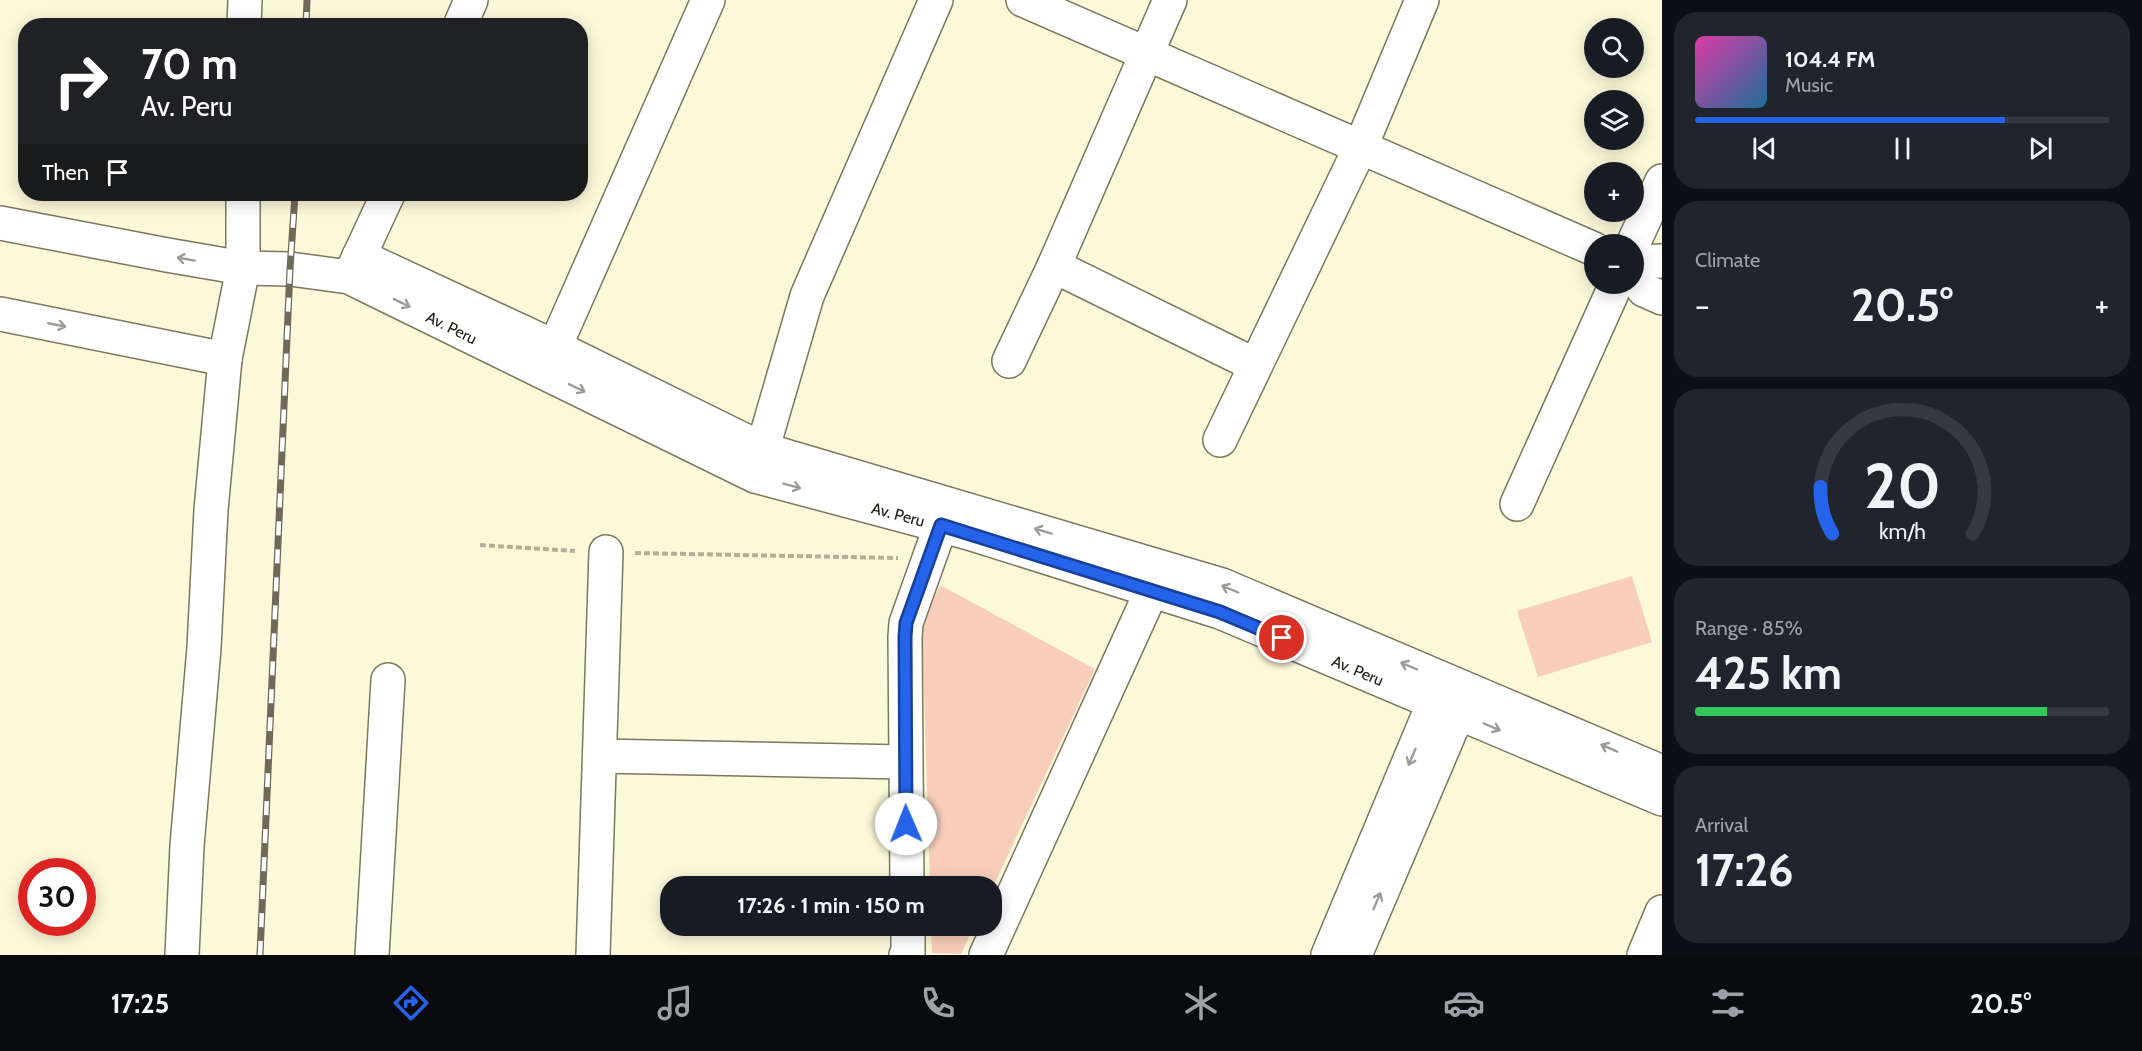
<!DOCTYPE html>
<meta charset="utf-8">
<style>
:root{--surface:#171b24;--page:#20242c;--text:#f1f3f6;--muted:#9ea1a6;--line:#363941;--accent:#2563eb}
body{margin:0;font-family:Cabin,sans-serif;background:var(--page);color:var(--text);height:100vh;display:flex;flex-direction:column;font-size:22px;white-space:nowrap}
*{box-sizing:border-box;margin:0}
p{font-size:20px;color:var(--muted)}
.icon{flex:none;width:33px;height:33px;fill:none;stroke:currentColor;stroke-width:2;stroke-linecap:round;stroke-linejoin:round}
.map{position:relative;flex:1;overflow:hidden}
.drawer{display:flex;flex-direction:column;gap:12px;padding:12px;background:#0d0f14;width:480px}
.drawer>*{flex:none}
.top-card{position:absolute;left:18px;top:18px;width:570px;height:183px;border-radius:24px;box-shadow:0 3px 15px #0003;background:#202124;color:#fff;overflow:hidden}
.buttons{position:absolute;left:1584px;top:18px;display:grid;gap:12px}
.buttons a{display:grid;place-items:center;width:60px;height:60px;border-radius:50%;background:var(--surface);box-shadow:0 3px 15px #0003;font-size:30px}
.speed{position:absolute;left:18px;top:858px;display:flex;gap:12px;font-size:30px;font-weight:700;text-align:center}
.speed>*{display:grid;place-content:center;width:78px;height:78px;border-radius:50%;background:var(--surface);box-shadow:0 3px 15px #0003;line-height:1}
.speed .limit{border:9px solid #d22;background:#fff;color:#111}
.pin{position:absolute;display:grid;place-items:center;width:51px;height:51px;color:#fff;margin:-26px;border:3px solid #fff;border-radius:50%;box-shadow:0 2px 6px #0007}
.me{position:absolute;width:66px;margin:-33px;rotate:359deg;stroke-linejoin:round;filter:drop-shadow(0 0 4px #0008)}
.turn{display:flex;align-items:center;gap:21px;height:126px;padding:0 24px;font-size:27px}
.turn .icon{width:78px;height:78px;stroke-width:2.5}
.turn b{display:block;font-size:42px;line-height:51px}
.then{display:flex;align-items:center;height:57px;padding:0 24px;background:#0003;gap:12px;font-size:22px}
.big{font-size:45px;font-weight:700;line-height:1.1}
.drawer .tile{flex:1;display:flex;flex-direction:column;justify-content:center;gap:9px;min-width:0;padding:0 21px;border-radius:24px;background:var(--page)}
.drawer .dial{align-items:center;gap:0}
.dial svg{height:156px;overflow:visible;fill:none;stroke:var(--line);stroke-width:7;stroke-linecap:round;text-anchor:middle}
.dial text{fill:var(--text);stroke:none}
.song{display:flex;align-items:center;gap:18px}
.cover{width:72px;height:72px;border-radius:9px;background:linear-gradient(135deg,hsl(320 70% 55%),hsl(200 70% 35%))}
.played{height:6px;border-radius:3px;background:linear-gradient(90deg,var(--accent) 75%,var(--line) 75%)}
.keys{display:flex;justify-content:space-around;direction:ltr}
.heat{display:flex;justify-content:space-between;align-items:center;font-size:33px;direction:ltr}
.charge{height:9px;border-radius:4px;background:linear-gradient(90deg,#34c759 85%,var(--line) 0)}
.trip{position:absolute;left:660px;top:876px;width:342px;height:60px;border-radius:24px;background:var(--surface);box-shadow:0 3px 15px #0003;font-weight:700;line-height:60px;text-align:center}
.dock{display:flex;height:96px;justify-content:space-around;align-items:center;background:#090b0e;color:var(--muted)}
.dock .icon{width:42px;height:42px}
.dock .selected{color:var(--accent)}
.dock b{font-size:27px;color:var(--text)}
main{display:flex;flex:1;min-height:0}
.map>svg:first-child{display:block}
.green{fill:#f8cebb}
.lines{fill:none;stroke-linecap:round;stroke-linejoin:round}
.minor-casing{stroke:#7c785e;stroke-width:36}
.path{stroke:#b2af97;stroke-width:4;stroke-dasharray:6 3;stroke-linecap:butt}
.minor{stroke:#fff;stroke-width:33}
.rail-casing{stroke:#6c6a59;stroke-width:7}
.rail{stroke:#fff;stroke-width:4.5;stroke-dasharray:14;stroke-linecap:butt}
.oneway{stroke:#9c9c97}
.route-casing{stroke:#184099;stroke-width:15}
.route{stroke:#2563eb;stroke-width:10}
.labels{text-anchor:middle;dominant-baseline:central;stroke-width:5;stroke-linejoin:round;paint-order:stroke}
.street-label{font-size:16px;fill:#232217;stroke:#fff}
</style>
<main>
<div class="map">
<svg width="1662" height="955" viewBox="0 0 1662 955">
<rect width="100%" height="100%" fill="#fcf8da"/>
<path class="green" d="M1632,576L1652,642L1538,677L1517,611Z
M940,585L1095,669L992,889V886H930L922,626Z
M931,926H974L961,954L932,953Z"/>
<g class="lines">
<g class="minor-casing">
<g id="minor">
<path d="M1023,0L1594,249"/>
<path d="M244,26L245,0"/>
<path d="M460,26L471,0"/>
<path id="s1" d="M0,223L167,255L243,268L290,269L349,277L755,476L969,533L1220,612L1662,799"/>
<path d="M1633,244L1662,181"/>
<path d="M359,256L555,347L762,449L1222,585L1662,772"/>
<path d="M1634,262L1662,261"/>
<path d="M1054,266L1255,365"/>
<path d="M1634,275L1644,290L1662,298"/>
<path d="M350,276L388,194"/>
<path d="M0,314L225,359"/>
<path d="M1009,361L1054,266L1170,0"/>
<path d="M546,367L708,0"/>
<path d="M1220,440L1361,146L1422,0"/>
<path d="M757,468L807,296L936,0"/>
<path d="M1517,504L1616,284"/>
<path d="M600,756L905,762"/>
<path d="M907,886L905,637L906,623L941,525"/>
<path d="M182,955L187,846L204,648L211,510L225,359L243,268V194"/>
<path d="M372,955L388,680"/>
<path d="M593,955L606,552"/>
<path d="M906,955L908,954V926"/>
<path d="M986,955L1152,590"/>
<path d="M1328,955L1442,683"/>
<path d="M1355,955L1467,692"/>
<path d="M1644,955L1662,912"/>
</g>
</g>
<path class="path" d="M480,545L575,551
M635,553L898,558"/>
<use href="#minor" class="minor"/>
<g class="rail-casing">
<path id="rail" d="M306,26L307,0
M260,955L290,269L295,194"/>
</g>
<use href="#rail" class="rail"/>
</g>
<defs><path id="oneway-shaft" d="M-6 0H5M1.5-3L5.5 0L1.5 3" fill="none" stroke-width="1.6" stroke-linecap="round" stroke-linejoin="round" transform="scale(1.5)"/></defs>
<g class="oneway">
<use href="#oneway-shaft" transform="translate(186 259) rotate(-170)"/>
<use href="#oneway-shaft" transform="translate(402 303) rotate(26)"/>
<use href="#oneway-shaft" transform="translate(57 325) rotate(11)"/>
<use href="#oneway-shaft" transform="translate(577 388) rotate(26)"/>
<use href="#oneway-shaft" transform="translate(792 486) rotate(15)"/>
<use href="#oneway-shaft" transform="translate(1043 531) rotate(-163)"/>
<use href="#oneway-shaft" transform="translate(1230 589) rotate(-157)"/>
<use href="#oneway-shaft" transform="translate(1409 666) rotate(-157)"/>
<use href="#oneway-shaft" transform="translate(1492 727) rotate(23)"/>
<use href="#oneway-shaft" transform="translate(1609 748) rotate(-156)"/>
<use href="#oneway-shaft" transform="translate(1412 757) rotate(113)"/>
<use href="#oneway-shaft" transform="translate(1377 901) rotate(-67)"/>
</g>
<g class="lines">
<g class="route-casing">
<path id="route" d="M906,824L905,637L906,623L941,525L1220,612L1282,638"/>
</g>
<use href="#route" class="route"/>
</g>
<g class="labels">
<g class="street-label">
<text stroke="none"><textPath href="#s1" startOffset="468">Av. Peru</textPath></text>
<text stroke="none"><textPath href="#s1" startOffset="954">Av. Peru</textPath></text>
<text stroke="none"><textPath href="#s1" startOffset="1440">Av. Peru</textPath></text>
</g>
</g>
</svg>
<div class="buttons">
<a><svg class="icon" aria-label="search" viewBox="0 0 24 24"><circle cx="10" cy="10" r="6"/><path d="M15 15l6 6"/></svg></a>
<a><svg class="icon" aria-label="layers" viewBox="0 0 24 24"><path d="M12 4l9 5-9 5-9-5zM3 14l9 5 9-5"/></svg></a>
<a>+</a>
<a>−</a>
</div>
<div class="speed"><div class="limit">30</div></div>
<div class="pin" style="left:1282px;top:638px;background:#d93025"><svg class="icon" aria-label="arrive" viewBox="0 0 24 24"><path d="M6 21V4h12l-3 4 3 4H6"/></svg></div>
<svg class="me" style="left:906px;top:824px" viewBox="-20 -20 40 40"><circle r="19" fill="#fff"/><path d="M0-13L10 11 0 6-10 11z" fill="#2563eb"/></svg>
<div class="trip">17:26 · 1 min · 150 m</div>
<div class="top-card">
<div class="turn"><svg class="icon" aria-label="right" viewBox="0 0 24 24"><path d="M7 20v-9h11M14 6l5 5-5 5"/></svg><div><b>70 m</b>Av. Peru</div></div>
<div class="then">Then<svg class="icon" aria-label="arrive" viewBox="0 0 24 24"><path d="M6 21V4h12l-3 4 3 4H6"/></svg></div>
</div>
</div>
<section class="drawer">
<div class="tile">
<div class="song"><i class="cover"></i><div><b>104.4 FM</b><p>Music</p></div></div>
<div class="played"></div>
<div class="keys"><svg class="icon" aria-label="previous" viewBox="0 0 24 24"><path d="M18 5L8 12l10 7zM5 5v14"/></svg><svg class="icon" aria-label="pause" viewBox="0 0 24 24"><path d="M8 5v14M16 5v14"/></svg><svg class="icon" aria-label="next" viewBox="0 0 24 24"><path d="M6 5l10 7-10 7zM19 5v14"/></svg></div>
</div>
<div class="tile"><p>Climate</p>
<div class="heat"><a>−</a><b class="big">20.5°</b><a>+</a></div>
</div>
<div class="tile dial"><svg viewBox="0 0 100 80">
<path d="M14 69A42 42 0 1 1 86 69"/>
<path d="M14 69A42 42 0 0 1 8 45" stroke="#2563eb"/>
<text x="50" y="56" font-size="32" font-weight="700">20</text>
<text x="50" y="72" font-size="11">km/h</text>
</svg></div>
<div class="tile"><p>Range · 85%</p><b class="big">425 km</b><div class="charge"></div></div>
<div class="tile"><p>Arrival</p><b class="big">17:26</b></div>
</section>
</main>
<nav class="dock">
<b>17:25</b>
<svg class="icon selected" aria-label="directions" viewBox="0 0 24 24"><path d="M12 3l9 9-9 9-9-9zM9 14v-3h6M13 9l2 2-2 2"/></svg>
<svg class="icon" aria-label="music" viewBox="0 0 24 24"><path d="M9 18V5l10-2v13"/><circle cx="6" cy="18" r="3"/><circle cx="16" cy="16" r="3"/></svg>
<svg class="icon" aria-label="phone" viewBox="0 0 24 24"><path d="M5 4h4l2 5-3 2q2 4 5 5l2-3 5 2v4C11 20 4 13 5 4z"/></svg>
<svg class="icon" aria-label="climate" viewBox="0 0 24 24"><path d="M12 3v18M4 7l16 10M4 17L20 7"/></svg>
<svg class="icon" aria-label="car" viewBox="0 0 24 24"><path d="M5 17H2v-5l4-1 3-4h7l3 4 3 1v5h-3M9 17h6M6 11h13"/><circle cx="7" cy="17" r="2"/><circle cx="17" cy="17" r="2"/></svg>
<svg class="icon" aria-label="filters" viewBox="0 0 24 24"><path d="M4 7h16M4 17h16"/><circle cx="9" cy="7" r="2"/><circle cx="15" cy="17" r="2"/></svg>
<b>20.5°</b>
</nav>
